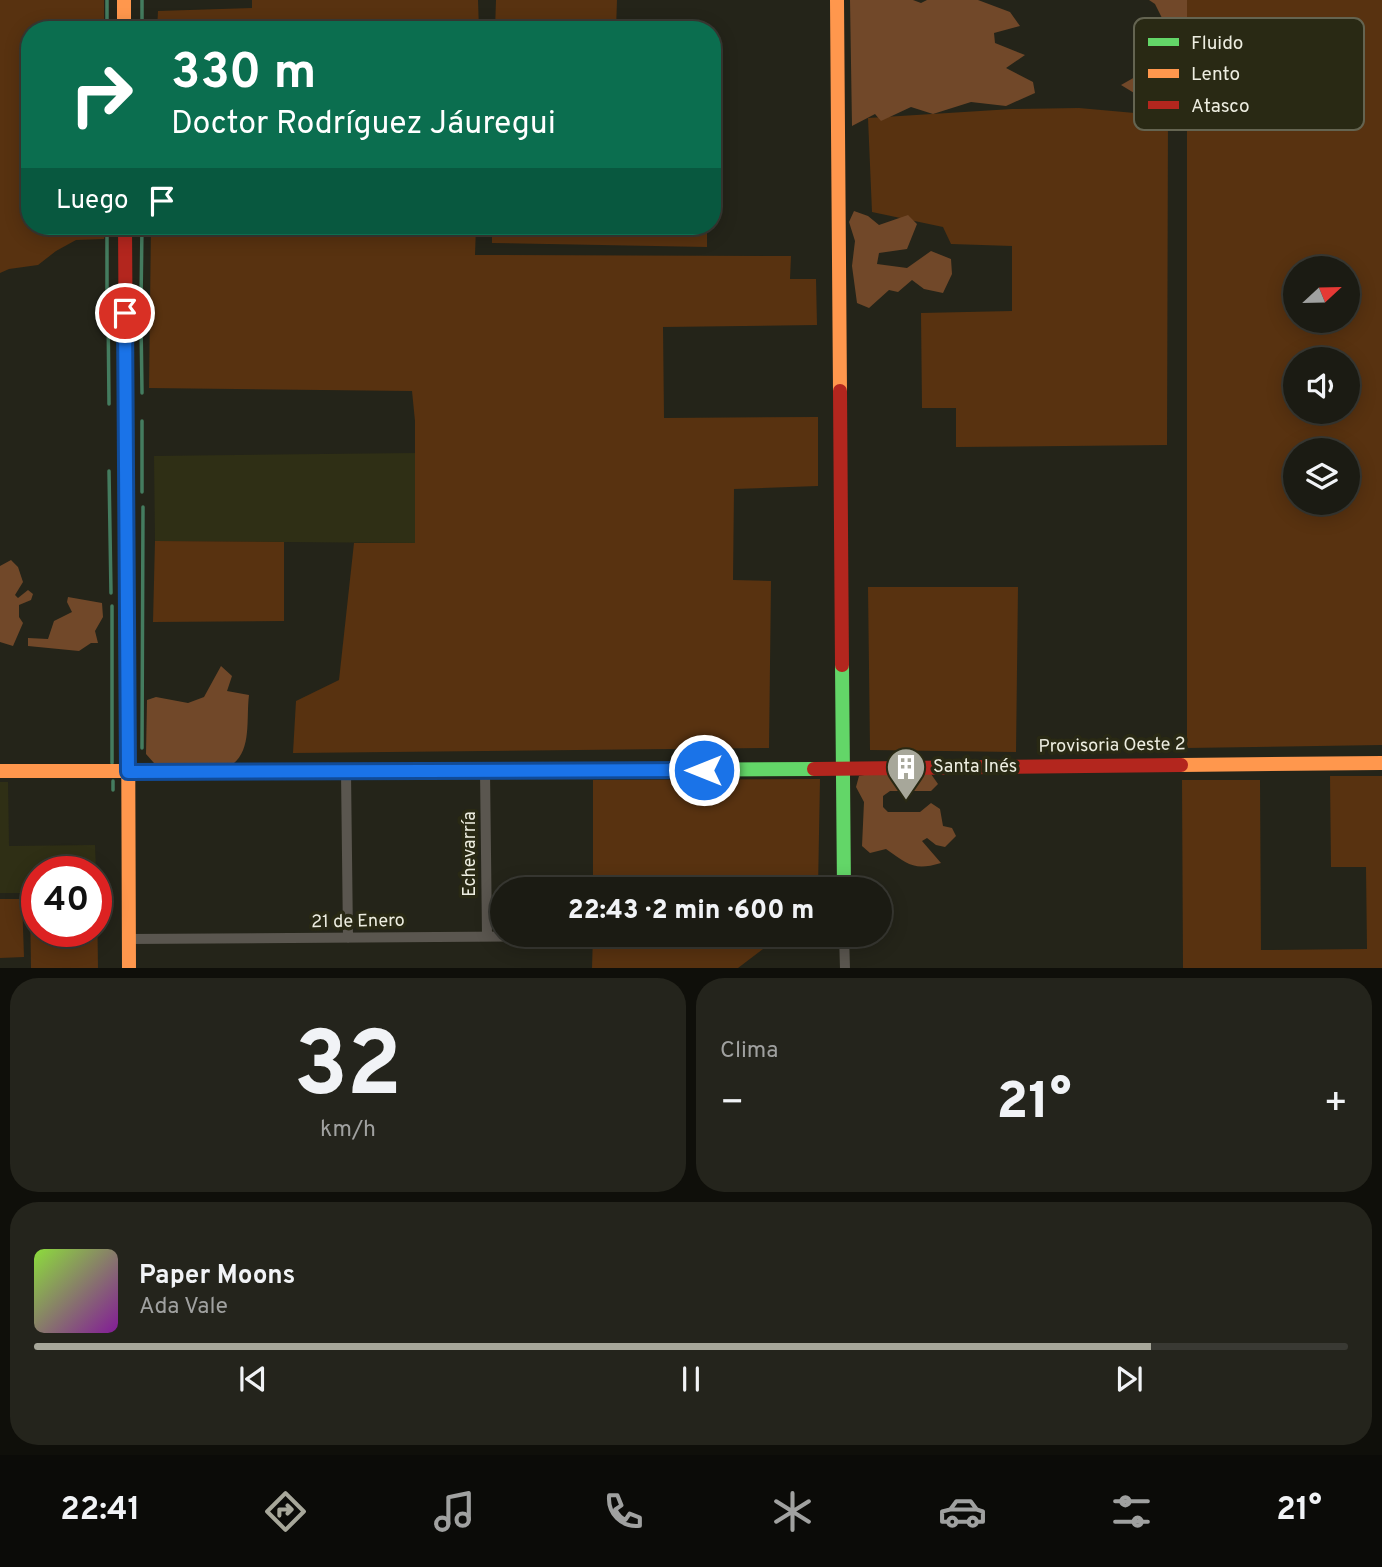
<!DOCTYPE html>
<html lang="es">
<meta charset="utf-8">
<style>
:root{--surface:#1b1b13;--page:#24241c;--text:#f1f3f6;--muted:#a0a1a0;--line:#393933;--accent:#a7a79a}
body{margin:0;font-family:Overpass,sans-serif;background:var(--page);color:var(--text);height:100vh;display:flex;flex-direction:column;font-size:26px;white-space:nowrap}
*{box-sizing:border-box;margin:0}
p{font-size:23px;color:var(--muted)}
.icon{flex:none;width:38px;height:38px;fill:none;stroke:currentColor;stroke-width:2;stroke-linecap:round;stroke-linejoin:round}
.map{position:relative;height:968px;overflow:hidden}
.side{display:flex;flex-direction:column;gap:10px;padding:10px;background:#0f0f0a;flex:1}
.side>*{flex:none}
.top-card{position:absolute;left:21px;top:21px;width:700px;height:214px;border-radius:28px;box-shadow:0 4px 18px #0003,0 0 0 2px var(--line);background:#0b6e4f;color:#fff;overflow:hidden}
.needle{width:46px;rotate:68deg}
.controls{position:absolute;left:1283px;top:256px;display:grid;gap:14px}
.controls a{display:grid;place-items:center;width:77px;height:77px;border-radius:50%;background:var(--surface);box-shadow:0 4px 18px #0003,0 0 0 2px var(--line);font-size:35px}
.speed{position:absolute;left:21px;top:856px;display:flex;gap:14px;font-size:35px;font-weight:700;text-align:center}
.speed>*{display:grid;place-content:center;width:91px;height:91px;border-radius:50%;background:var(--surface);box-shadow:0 4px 18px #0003,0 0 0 2px var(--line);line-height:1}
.speed .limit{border:10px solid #d22;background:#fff;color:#111}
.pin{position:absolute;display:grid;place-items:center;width:60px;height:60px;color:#fff;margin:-30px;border:4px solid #fff;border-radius:50%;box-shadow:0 2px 7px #0007}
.me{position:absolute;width:77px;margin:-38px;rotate:270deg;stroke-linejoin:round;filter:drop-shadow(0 0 5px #0008)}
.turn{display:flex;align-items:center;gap:24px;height:147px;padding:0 35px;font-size:32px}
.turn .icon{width:91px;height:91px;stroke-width:2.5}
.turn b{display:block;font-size:49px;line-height:60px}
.then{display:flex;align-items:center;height:66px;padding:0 35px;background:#0003;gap:14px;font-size:26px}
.big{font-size:52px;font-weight:800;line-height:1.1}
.side .tile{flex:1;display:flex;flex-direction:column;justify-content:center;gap:10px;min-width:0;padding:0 24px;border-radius:28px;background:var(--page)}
.side .dial{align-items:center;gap:0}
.dial b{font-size:91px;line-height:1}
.song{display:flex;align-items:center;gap:21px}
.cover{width:84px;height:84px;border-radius:10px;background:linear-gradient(135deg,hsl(90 70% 55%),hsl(290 70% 35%))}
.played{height:7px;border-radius:4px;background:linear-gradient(90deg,var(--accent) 85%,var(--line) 85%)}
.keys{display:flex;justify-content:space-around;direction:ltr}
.heat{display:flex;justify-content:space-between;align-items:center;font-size:38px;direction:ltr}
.side .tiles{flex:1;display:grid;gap:10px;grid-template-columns:1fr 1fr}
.tile:last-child{grid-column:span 2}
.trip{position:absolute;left:490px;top:877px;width:402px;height:70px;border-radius:35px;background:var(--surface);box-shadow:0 4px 18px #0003,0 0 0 2px var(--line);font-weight:800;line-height:70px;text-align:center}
.tabs{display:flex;height:112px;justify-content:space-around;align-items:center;background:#0b0b08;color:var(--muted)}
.tabs .icon{width:49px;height:49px}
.tabs .current{color:var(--accent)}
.tabs b{font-size:32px;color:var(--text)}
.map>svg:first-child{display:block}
.built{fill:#2f2f15}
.green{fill:#583210;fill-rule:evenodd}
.forest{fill:#714829}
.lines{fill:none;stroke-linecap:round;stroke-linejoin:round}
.stream{stroke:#447c5f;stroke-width:3.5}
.street{stroke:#5a564f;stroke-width:10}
.fast{stroke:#63d668;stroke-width:14}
.slow{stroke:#ff974d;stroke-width:14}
.jam{stroke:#b3261e;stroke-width:14}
.route-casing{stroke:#114b97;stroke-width:18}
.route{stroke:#1a73e8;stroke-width:12}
.labels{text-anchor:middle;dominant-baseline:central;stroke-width:7;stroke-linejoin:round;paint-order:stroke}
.street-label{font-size:18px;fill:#edede0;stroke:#292914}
.poi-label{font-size:18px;fill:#edede0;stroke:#292914;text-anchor:start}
.key{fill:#292914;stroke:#646451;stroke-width:2}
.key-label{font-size:19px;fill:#edede0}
</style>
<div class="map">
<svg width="1382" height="969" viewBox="0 0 1382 969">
<rect width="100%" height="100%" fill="#242419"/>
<path class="built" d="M415,453V543L155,541L154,456Z
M0,782H8L9,846L95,845L96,871L37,872V893H0Z"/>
<path class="green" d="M0,0H104V30H30V226H107L104,239L76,240L56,251L38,265L9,269L0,273Z
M252,0H478L479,30H157L158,11L252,8Z
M496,0H617L616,30H495Z
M1187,0H1382V745L1187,748ZM1295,268H1348V320H1295ZM1295,359H1348V411H1295ZM1295,450H1348V502H1295Z
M1079,108L1168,116L1167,445L956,447V408H922L921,313L1012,311V246L951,244L943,227L872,212L868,118L1012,109Z
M151,226H476L475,255L791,256L790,279H816L817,325L663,327L664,418L818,417V486L734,489L733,580L771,581L769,748L293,753L296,701L339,680L354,543H415V421L412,391L149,388Z
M492,226H707V247L492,243Z
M155,541L284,542V621L153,622Z
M868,587H1018L1016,752L870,750Z
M1330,776H1382V968H1183L1182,780H1260L1261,950L1367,949L1366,867H1331Z
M820,779L818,889H593V780Z
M97,898L98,968H31L30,899H37V931H96Z
M0,899H22L24,957L0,958Z
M593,935V934L817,935L775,940L738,968H592Z"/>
<path class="forest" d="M850,0H913L921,3L927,0H978L1010,12L1020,26L994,33L995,43L1025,55L1006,68L1033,82L1035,93L1006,106L971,102L933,114L911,107L881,121L875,114L852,126Z
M1149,0H1187V83L1162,110L1121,85L1156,65L1165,24L1155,4Z
M854,211L868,216L879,225L908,215L917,224L907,249L879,253L877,264L907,268L931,251L951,259L952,274L943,293L924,289L912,280L898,292L889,290L869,308L857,303L852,266L855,241L849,222Z
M11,560L18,567L23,582L15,595L18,598L28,590L33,594L31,600L19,605V617L23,623L13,646L0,642V566Z
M68,597L102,603L103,617L95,631L98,643H91L79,651L28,646V638L48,639L54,621L72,612L67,602Z
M221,666L232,676L227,691L249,695C246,718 252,749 233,764L154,763L146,754L147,700L156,697L188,703L204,697Z
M875,773L931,774L938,784L931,791H890L883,796V807L888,812H920L931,803L940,809L943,826L952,828L956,836L945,847L936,845L927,838L922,841L941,863C914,871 909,865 886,849L870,853L862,846L864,802L856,787L859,776Z"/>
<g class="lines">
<path class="stream" d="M107,0V30
M142,0V30
M107,292V226
M141,302L142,226
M108,307L109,404
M141,321L142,393
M109,471L111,593
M142,492V421
M112,606V763
M142,748L143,507
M113,790V781"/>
<path class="street" d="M485,771L487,936
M346,772L348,938
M844,934L845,969
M128,939L588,936"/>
<path class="fast" d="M842,665L844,889
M458,771L814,769"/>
<path class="slow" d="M124,0V30
M837,0L840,391
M128,701L129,969
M1181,765L1382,763
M0,771H458"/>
<path class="jam" d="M125,226L128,701
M840,391L842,665
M814,769L1181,765"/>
</g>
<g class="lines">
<g class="route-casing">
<path id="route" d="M125,313L128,772L704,770"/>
</g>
<use href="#route" class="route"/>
</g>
<defs>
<g id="building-pin" transform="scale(2.0125)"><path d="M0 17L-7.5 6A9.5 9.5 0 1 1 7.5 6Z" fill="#a7a79a" stroke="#292914"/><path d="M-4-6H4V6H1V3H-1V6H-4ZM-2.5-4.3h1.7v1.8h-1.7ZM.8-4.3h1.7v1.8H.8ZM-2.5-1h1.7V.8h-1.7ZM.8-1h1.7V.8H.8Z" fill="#fff"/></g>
</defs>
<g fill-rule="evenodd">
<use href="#building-pin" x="906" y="767"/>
</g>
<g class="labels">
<g class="street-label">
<text transform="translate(1112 746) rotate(-1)">Provisoria Oeste 2</text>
<text transform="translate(470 854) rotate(-90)">Echevarría</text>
<text transform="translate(358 922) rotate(-1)">21 de Enero</text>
</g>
<g class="poi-label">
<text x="933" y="767">Santa Inés</text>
</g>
</g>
<rect x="1134" y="18" width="230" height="112" rx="10" class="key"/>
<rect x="1148" y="38" width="31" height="8" fill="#63d668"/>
<rect x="1148" y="69" width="31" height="9" fill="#ff974d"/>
<rect x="1148" y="101" width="31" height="8" fill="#b3261e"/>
<g class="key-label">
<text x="1191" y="49">Fluido</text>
<text x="1191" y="80">Lento</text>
<text x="1191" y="112">Atasco</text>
</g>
</svg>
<div class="controls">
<a><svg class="needle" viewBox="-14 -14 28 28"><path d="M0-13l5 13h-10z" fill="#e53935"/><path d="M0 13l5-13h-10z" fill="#a0a1a0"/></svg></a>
<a><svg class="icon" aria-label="sound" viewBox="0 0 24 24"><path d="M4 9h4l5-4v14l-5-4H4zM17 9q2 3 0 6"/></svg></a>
<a><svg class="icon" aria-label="layers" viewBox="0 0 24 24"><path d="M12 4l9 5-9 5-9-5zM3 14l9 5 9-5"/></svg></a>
</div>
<div class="speed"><div class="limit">40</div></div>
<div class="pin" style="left:125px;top:313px;background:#d93025"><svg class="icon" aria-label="arrive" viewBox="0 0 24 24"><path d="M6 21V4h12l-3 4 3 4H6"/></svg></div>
<svg class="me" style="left:704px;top:770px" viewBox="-20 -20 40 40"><circle r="17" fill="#1a73e8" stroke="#fff" stroke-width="3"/><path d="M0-11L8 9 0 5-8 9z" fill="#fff"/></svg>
<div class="trip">22:43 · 2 min · 600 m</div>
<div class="top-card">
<div class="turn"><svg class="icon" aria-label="right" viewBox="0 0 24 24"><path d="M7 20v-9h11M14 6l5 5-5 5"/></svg><div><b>330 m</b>Doctor Rodríguez Jáuregui</div></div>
<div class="then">Luego<svg class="icon" aria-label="arrive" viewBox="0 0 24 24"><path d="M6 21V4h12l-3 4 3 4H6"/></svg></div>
</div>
</div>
<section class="side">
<div class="tiles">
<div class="tile dial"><b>32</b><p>km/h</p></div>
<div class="tile"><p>Clima</p>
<div class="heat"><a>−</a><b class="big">21°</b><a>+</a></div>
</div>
<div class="tile">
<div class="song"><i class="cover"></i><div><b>Paper Moons</b><p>Ada Vale</p></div></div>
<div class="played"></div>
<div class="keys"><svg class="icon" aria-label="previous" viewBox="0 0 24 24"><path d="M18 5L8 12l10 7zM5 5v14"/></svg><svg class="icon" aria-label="pause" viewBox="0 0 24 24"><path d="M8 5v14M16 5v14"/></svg><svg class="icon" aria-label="next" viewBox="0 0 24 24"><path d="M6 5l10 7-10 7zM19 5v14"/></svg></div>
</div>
</div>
</section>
<nav class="tabs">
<b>22:41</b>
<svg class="icon current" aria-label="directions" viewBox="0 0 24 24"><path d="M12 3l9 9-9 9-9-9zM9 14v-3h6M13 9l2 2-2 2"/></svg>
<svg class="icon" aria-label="music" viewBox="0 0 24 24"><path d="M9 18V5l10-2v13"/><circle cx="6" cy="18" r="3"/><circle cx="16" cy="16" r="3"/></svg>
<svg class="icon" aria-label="phone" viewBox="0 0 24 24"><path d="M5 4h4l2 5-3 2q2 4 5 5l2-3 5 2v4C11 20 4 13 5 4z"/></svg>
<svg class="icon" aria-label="climate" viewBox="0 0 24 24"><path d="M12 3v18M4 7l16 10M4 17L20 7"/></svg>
<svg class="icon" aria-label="car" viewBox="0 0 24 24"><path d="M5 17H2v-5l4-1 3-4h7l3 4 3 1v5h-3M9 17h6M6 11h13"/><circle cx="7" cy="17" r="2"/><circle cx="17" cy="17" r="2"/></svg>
<svg class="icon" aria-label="filters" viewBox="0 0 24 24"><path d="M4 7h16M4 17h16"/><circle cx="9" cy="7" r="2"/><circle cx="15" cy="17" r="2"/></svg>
<b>21°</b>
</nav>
